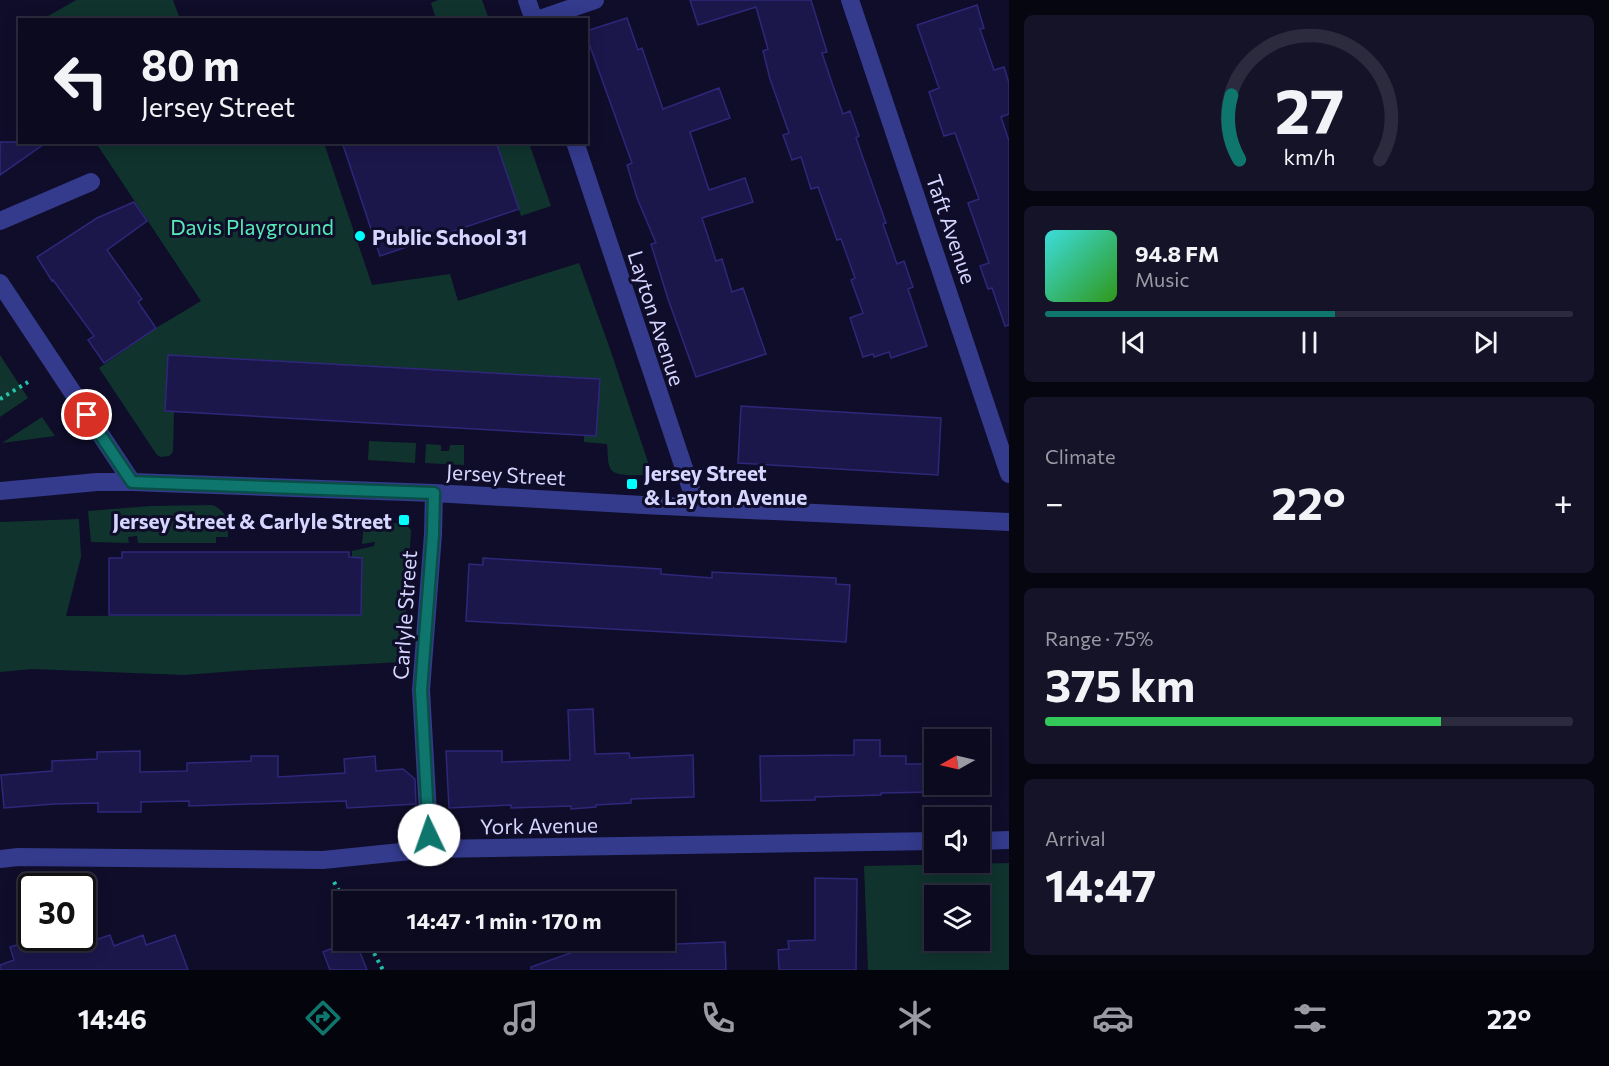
<!DOCTYPE html>
<meta charset="utf-8">
<style>
:root{--surface:#0b0a1f;--page:#141328;--text:#f1f3f6;--muted:#9a9aa4;--line:#2b2b3d;--accent:#0f766e}
body{margin:0;font-family:Commissioner,sans-serif;background:var(--page);color:var(--text);height:100vh;display:flex;flex-direction:column;font-size:22px;white-space:nowrap}
*{box-sizing:border-box;margin:0}
p{font-size:20px;color:var(--muted)}
.icon{flex:none;width:33px;height:33px;fill:none;stroke:currentColor;stroke-width:2;stroke-linecap:round;stroke-linejoin:round}
.map{position:relative;flex:1;overflow:hidden}
.panel{display:flex;flex-direction:column;gap:15px;padding:15px;background:#060611;width:600px}
.panel>*{flex:none}
.hud{position:absolute;left:18px;top:18px;width:570px;height:126px;border-radius:0px;box-shadow:0 3px 15px #0003,0 0 0 2px var(--line);background:#0b0a1f;color:var(--text);overflow:hidden}
.needle{width:39px;rotate:262deg}
.fabs{position:absolute;left:924px;top:729px;display:grid;gap:12px}
.fabs a{display:grid;place-items:center;width:66px;height:66px;border-radius:0px;background:var(--surface);box-shadow:0 3px 15px #0003,0 0 0 2px var(--line);font-size:30px}
.speed{position:absolute;left:18px;top:873px;display:flex;gap:12px;font-size:30px;font-weight:700;text-align:center}
.speed>*{display:grid;place-content:center;width:78px;height:78px;border-radius:50%;background:var(--surface);box-shadow:0 3px 15px #0003,0 0 0 2px var(--line);line-height:1}
.speed .limit{border:3px solid #111;border-radius:9px;background:#fff;color:#111}
.pin{position:absolute;display:grid;place-items:center;width:51px;height:51px;color:#fff;margin:-26px;border:3px solid #fff;border-radius:50%;box-shadow:0 2px 6px #0007}
.me{position:absolute;width:66px;margin:-33px;rotate:357deg;stroke-linejoin:round;filter:drop-shadow(0 0 4px #0008)}
.turn{display:flex;align-items:center;gap:21px;height:126px;padding:0 24px;font-size:27px}
.turn .icon{width:78px;height:78px;stroke-width:2.5}
.turn b{display:block;font-size:42px;line-height:51px}
.big{font-size:45px;font-weight:700;line-height:1.1}
.panel .card{flex:1;display:flex;flex-direction:column;justify-content:center;gap:9px;min-width:0;padding:0 21px;border-radius:9px;background:var(--page)}
.panel .dial{align-items:center;gap:0}
.dial svg{height:156px;overflow:visible;fill:none;stroke:var(--line);stroke-width:7;stroke-linecap:round;text-anchor:middle}
.dial text{fill:var(--text);stroke:none}
.song{display:flex;align-items:center;gap:18px}
.cover{width:72px;height:72px;border-radius:9px;background:linear-gradient(135deg,hsl(180 70% 55%),hsl(110 70% 35%))}
.played{height:6px;border-radius:3px;background:linear-gradient(90deg,var(--accent) 55%,var(--line) 55%)}
.keys{display:flex;justify-content:space-around;direction:ltr}
.heat{display:flex;justify-content:space-between;align-items:center;font-size:33px;direction:ltr}
.charge{height:9px;border-radius:4px;background:linear-gradient(90deg,#34c759 75%,var(--line) 0)}
.trip{position:absolute;left:333px;top:891px;width:342px;height:60px;border-radius:0px;background:var(--surface);box-shadow:0 3px 15px #0003,0 0 0 2px var(--line);font-weight:700;line-height:60px;text-align:center}
.tabs{display:flex;height:96px;justify-content:space-around;align-items:center;background:#04040c;color:var(--muted)}
.tabs .icon{width:42px;height:42px}
.tabs .current{color:var(--accent)}
.tabs b{font-size:27px;color:var(--text)}
main{display:flex;flex:1;min-height:0}
.map>svg:first-child{display:block}
.green{fill:#10332e;fill-rule:evenodd}
.building{fill:#1c174b;stroke:#2e277a;stroke-width:1.5}
.lines{fill:none;stroke-linecap:round;stroke-linejoin:round}
.path{stroke:#23c4a9;stroke-width:4;stroke-dasharray:3 4.5;stroke-linecap:butt}
.minor{stroke:#343a8c;stroke-width:18}
.route-casing{stroke:#0a4d48;stroke-width:15}
.route{stroke:#0f766e;stroke-width:10}
.poi-dot{fill:#01fffc;stroke:#0f0d29;stroke-width:2}
.labels{text-anchor:middle;dominant-baseline:central;stroke-width:6;stroke-linejoin:round;paint-order:stroke}
.park-label{font-size:21px;fill:#55ebb5;stroke:#0f0d29}
.street-label{font-size:21px;fill:#d5d5ff;stroke:#0f0d29}
.poi-label{font-size:21px;font-weight:bold;fill:#d5d5ff;stroke:#0f0d29;text-anchor:start}
</style>
<main>
<div class="map">
<svg width="1009" height="970" viewBox="0 0 1009 970">
<rect width="100%" height="100%" fill="#0f0d29"/>
<path class="green" d="M76,0H173L180,19H43Z
M438,0H482L489,19H436L431,3Z
M96,143H324L372,285L450,274L458,301L579,263L609,346L651,471L646,475C637,475 613,477 610,468C607,461 608,451 607,444L584,442V436H596L600,379L168,355L165,411L174,412L173,452L169,456L161,457L157,455L99,368L156,328L201,301Z
M496,143H529L551,206L521,216Z
M0,355L28,398L0,417Z
M42,417L55,436L2,443Z
M369,441L416,443L415,463L368,460Z
M426,444L441,445V451H449L450,445H464V465L425,463Z
M212,505C228,511 228,523 228,537H216V543H138L137,536L128,537L129,543L91,542L88,511L150,506Z
M79,519L81,557L66,616L361,615L362,558H352V551L374,546L375,542L362,544L364,521L405,524L411,530L403,662L249,670L184,675L32,669L0,672V522Z
M1009,863V970H868L864,866ZM934,896H980V940H934Z"/>
<path class="building" d="M690,0H811L827,52L822,53L832,83L843,114L850,111L859,136L856,138L886,223L883,224L897,264L904,261L913,287L908,289L927,346L891,358L889,352L874,357L873,354L863,357L850,318L863,313L851,280L855,278L841,239L837,240L818,187L811,189L801,157L792,160L783,135L789,133L770,79L763,51L768,49L756,7L698,25Z
M977,5L984,28L980,29L994,70L1004,67L1009,83V114L1001,117L1009,141V325L1005,326L992,288L988,289L980,266L989,263L968,203L979,199L955,133L944,136L929,92L939,88L917,25Z
M627,18L638,50L642,48L663,109L719,88L730,118L690,132L709,190L745,178L753,202L702,218L716,261L722,259L732,292L743,288L766,354L696,377L668,299L651,244L656,243L637,198L627,165L632,163L586,35V31Z
M0,142H47L0,175Z
M342,142H496L519,209L380,256Z
M134,202L147,221L107,250L142,299L138,302L156,328L104,363L88,340L94,336L53,280L52,281L37,257L97,218Z
M168,355L600,379L596,436L165,411Z
M741,406L941,418L938,475L738,463Z
M122,552H349V557L362,558L361,615H109V558H122Z
M483,558L661,569V574L712,578V572L836,578V584L850,585L846,642L466,621L469,564L483,565Z
M593,709L595,754L629,753L630,758L693,755L694,797L631,799V803L596,805V807L571,809V806L511,808V805L449,808L446,751H502V762L570,760L568,710Z
M854,740H880V756H906V764H934V792L881,793V795L815,797V800L761,801L760,756L854,755Z
M140,751V772L187,771V763L251,761V756H278V777L345,773L344,759L375,756L376,771L403,769L415,779L416,804L347,808L346,801L189,806V801L141,802V812H98V803L54,804L4,808L1,775L52,771V761L97,759V752Z
M815,878L857,879L856,970H779L778,950L789,949L788,941L815,940Z
M110,935L114,946L143,935L146,945L175,935L188,970H0V965L14,960L10,947L34,940L37,951L75,938H79L81,945Z
M352,940H355L367,970H330L323,952Z
M615,941H653V945L725,942L726,970H531V967L590,946L591,949Z"/>
<g class="lines">
<path class="path" d="M0,399L28,382
M334,882L345,902
M367,940L383,970"/>
<path class="minor" d="M527,0L534,20
M850,0L1009,474
M537,20L595,0
M575,142L697,507
M0,221L91,182
M0,283L132,482
M0,491L97,482H132L434,493L643,505L1009,522
M980,841L1009,840
M430,849L421,690L433,534L434,493
M0,859L18,857L323,860L430,849L934,841"/>
</g>
<g class="lines">
<g class="route-casing">
<path id="route" d="M87,415L132,482L434,493L433,534L421,690L429,835"/>
</g>
<use href="#route" class="route"/>
</g>
<g class="poi-dot">
<circle cx="360" cy="236" r="6"/>
<rect x="626" y="478" width="12" height="12" rx="3"/>
<rect x="398" y="514" width="12" height="12" rx="3"/>
</g>
<g class="labels">
<g class="park-label">
<text x="252" y="226">Davis Playground</text>
</g>
<g class="street-label">
<text transform="translate(952 229) rotate(71)">Taft Avenue</text>
<text transform="translate(657 318) rotate(72)">Layton Avenue</text>
<text transform="translate(506 474) rotate(3)">Jersey Street</text>
<text transform="translate(404 615) rotate(-86)">Carlyle Street</text>
<text transform="translate(539 825) rotate(-1)">York Avenue</text>
</g>
<g class="poi-label">
<text x="372" y="236">Public School 31</text>
<text x="644" y="472">Jersey Street<tspan x="644" dy="24">&amp; Layton Avenue</tspan></text>
<text x="392" y="520" text-anchor="end">Jersey Street &amp; Carlyle Street</text>
</g>
</g>
</svg>
<div class="fabs">
<a><svg class="needle" viewBox="-14 -14 28 28"><path d="M0-13l5 13h-10z" fill="#e53935"/><path d="M0 13l5-13h-10z" fill="#9a9aa4"/></svg></a>
<a><svg class="icon" aria-label="sound" viewBox="0 0 24 24"><path d="M4 9h4l5-4v14l-5-4H4zM17 9q2 3 0 6"/></svg></a>
<a><svg class="icon" aria-label="layers" viewBox="0 0 24 24"><path d="M12 4l9 5-9 5-9-5zM3 14l9 5 9-5"/></svg></a>
</div>
<div class="speed"><div class="limit">30</div></div>
<div class="pin" style="left:87px;top:415px;background:#d93025"><svg class="icon" aria-label="arrive" viewBox="0 0 24 24"><path d="M6 21V4h12l-3 4 3 4H6"/></svg></div>
<svg class="me" style="left:429px;top:835px" viewBox="-20 -20 40 40"><circle r="19" fill="#fff"/><path d="M0-13L10 11 0 6-10 11z" fill="#0f766e"/></svg>
<div class="trip">14:47 · 1 min · 170 m</div>
<div class="hud">
<div class="turn"><svg class="icon" aria-label="left" viewBox="0 0 24 24"><path d="M17 20v-9H6M10 6l-5 5 5 5"/></svg><div><b>80 m</b>Jersey Street</div></div>
</div>
</div>
<section class="panel">
<div class="card dial"><svg viewBox="0 0 100 80">
<path d="M14 69A42 42 0 1 1 86 69"/>
<path d="M14 69A42 42 0 0 1 10 36" stroke="#0f766e"/>
<text x="50" y="56" font-size="32" font-weight="700">27</text>
<text x="50" y="72" font-size="11">km/h</text>
</svg></div>
<div class="card">
<div class="song"><i class="cover"></i><div><b>94.8 FM</b><p>Music</p></div></div>
<div class="played"></div>
<div class="keys"><svg class="icon" aria-label="previous" viewBox="0 0 24 24"><path d="M18 5L8 12l10 7zM5 5v14"/></svg><svg class="icon" aria-label="pause" viewBox="0 0 24 24"><path d="M8 5v14M16 5v14"/></svg><svg class="icon" aria-label="next" viewBox="0 0 24 24"><path d="M6 5l10 7-10 7zM19 5v14"/></svg></div>
</div>
<div class="card"><p>Climate</p>
<div class="heat"><a>−</a><b class="big">22°</b><a>+</a></div>
</div>
<div class="card"><p>Range · 75%</p><b class="big">375 km</b><div class="charge"></div></div>
<div class="card"><p>Arrival</p><b class="big">14:47</b></div>
</section>
</main>
<nav class="tabs">
<b>14:46</b>
<svg class="icon current" aria-label="directions" viewBox="0 0 24 24"><path d="M12 3l9 9-9 9-9-9zM9 14v-3h6M13 9l2 2-2 2"/></svg>
<svg class="icon" aria-label="music" viewBox="0 0 24 24"><path d="M9 18V5l10-2v13"/><circle cx="6" cy="18" r="3"/><circle cx="16" cy="16" r="3"/></svg>
<svg class="icon" aria-label="phone" viewBox="0 0 24 24"><path d="M5 4h4l2 5-3 2q2 4 5 5l2-3 5 2v4C11 20 4 13 5 4z"/></svg>
<svg class="icon" aria-label="climate" viewBox="0 0 24 24"><path d="M12 3v18M4 7l16 10M4 17L20 7"/></svg>
<svg class="icon" aria-label="car" viewBox="0 0 24 24"><path d="M5 17H2v-5l4-1 3-4h7l3 4 3 1v5h-3M9 17h6M6 11h13"/><circle cx="7" cy="17" r="2"/><circle cx="17" cy="17" r="2"/></svg>
<svg class="icon" aria-label="filters" viewBox="0 0 24 24"><path d="M4 7h16M4 17h16"/><circle cx="9" cy="7" r="2"/><circle cx="15" cy="17" r="2"/></svg>
<b>22°</b>
</nav>
